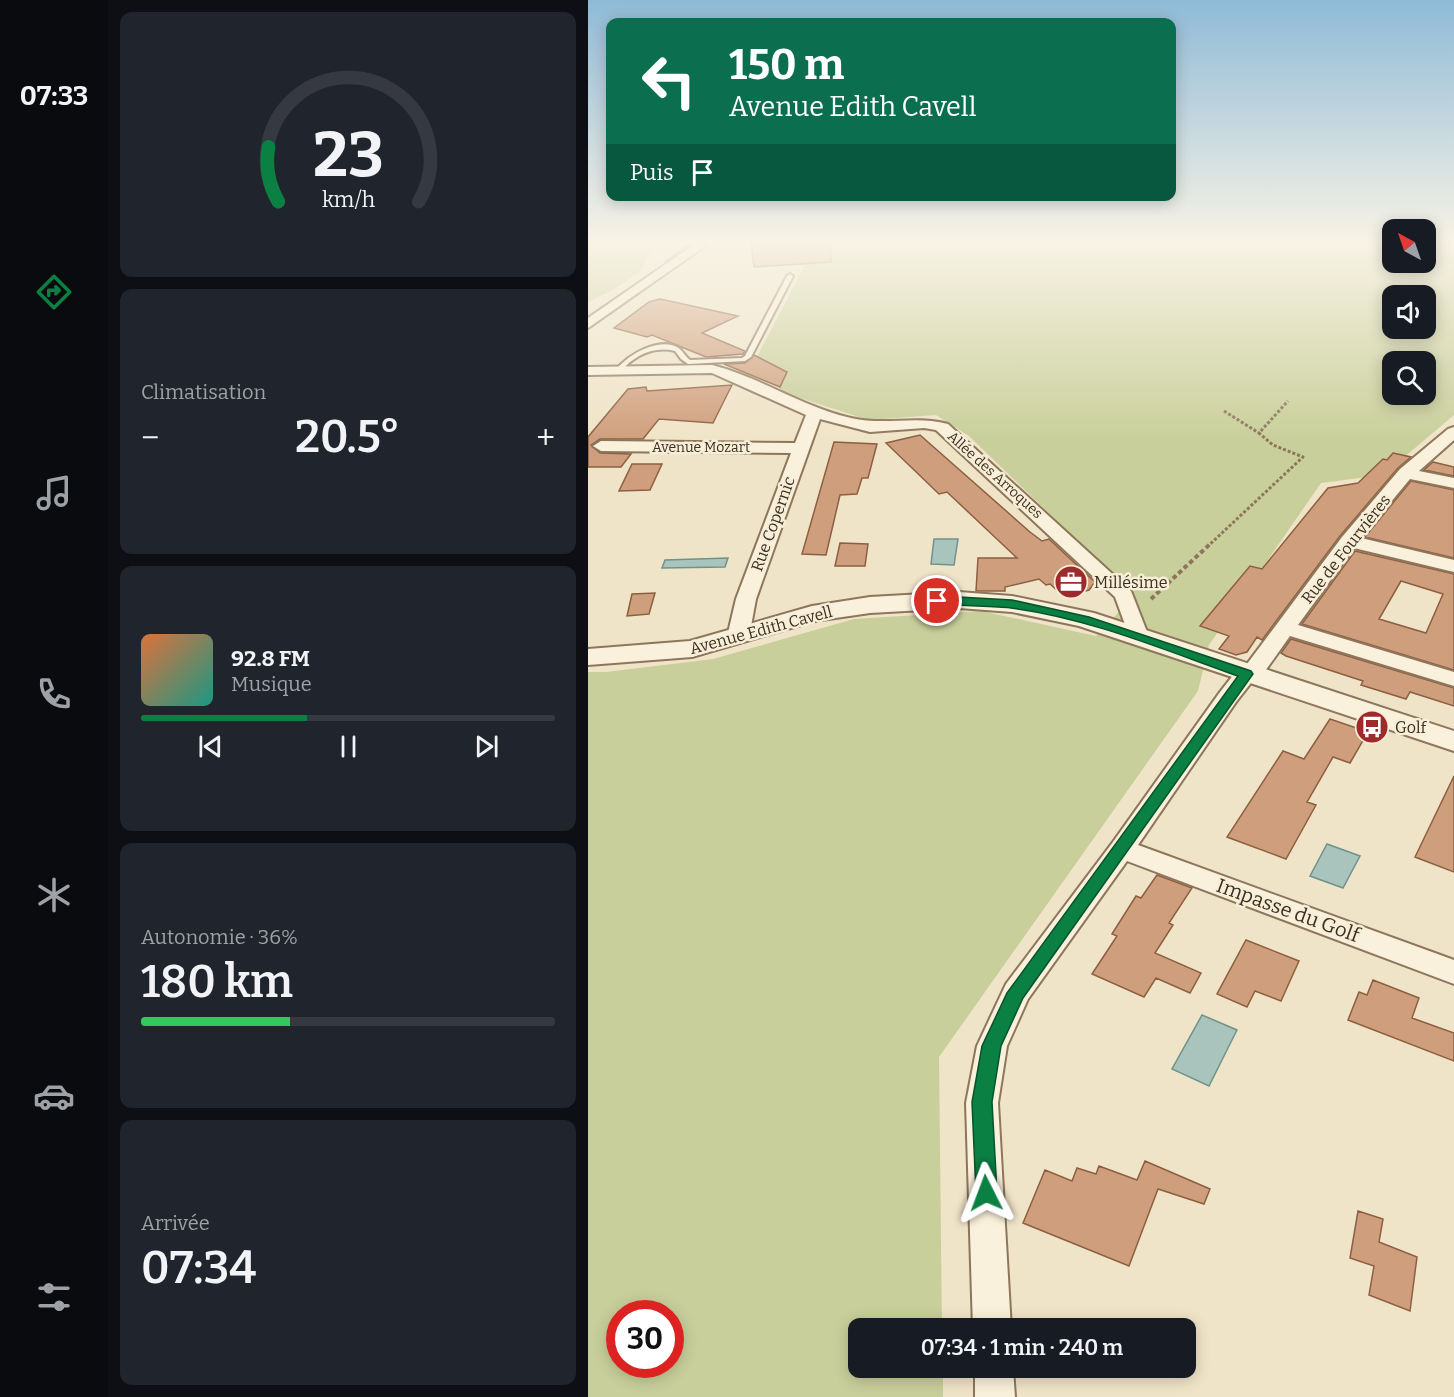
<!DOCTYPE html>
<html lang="fr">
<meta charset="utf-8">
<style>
:root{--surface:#171b24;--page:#20242c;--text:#f1f3f6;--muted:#9ea1a6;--line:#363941;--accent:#0b8043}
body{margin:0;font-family:Bitter,serif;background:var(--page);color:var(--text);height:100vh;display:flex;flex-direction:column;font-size:22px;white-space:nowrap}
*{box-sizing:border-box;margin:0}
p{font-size:20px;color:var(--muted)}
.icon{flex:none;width:33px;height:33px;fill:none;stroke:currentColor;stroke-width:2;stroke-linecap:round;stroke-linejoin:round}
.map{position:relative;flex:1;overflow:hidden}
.panel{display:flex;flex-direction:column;gap:12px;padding:12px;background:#0d0f14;width:480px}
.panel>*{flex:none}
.guide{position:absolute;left:18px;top:18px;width:570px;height:183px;border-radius:12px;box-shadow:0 3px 15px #0003;background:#0b6e4f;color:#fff;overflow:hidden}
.needle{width:39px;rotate:320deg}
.controls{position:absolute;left:794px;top:219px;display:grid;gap:12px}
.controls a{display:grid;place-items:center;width:54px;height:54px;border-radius:12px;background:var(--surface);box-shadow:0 3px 15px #0003;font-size:30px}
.speed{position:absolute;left:18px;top:1300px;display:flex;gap:12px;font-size:30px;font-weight:700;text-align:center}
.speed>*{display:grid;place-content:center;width:78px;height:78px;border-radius:50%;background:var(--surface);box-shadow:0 3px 15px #0003;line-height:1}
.speed .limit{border:9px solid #d22;background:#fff;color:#111}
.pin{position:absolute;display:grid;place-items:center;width:51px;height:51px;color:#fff;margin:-26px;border:3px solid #fff;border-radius:50%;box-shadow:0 2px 6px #0007}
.me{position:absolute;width:66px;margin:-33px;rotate:357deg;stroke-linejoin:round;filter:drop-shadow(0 0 4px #0008)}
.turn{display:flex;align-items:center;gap:21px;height:126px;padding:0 24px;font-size:27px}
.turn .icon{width:78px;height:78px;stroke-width:2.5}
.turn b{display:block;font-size:42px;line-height:51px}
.then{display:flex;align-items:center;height:57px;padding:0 24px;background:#0003;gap:12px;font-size:22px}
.big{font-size:45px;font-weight:600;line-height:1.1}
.panel .card{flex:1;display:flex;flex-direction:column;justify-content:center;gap:9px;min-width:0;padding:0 21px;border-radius:12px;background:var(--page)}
.panel .dial{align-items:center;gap:0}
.dial svg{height:156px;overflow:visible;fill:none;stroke:var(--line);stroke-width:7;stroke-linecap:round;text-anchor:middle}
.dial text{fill:var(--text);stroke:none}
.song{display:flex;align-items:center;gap:18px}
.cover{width:72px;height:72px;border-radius:9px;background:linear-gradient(135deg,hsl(20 70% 55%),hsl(170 70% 35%))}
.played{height:6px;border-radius:3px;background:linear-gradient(90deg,var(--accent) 40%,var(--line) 40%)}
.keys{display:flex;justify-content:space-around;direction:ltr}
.heat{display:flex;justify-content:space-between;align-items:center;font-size:33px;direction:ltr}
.charge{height:9px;border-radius:4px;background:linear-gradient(90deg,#34c759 36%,var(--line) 0)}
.trip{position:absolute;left:260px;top:1318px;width:348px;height:60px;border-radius:12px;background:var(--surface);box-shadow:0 3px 15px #0003;font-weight:600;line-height:60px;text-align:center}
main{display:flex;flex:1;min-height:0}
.tabs{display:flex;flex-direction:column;width:108px;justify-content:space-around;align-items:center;background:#090b0e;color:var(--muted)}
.tabs .icon{width:42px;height:42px}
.tabs .active{color:var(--accent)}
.tabs b{font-size:27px;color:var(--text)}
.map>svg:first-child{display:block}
.green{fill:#c9cf9b;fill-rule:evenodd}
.water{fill:#a9c4bc;stroke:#6f938a;stroke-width:1.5}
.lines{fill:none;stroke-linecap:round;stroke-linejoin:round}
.stream{fill:#6f938a;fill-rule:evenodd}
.building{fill:#cf9f7d;stroke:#8d5f41;stroke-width:1.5;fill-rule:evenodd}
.service-casing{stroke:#8d765c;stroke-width:4}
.minor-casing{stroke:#8d765c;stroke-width:4}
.tertiary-casing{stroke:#8d765c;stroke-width:4}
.path-far1{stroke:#8d765c;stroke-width:3;stroke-dasharray:3 2;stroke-linecap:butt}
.path{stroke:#8d765c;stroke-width:4;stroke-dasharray:4.5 3;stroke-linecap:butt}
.service{fill:#faf1dc;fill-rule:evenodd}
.minor{fill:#faf1dc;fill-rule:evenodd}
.tertiary{fill:#faf1dc;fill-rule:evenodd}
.route{fill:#0b8043;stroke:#07532c;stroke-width:1.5}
.labels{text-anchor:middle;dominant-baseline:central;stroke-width:5;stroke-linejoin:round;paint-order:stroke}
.far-street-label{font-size:14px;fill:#3d2e20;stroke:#f7eed8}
.street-label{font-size:16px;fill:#3d2e20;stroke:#f7eed8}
.poi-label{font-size:16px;fill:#3d2e20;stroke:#f7eed8;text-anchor:start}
.near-street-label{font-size:20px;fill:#3d2e20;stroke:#f7eed8}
</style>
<main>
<nav class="tabs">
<b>07:33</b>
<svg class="icon active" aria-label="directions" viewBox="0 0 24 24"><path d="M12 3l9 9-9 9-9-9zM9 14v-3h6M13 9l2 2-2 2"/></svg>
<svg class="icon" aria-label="music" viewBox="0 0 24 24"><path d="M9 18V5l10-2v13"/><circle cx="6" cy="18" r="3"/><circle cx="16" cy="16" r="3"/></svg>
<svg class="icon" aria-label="phone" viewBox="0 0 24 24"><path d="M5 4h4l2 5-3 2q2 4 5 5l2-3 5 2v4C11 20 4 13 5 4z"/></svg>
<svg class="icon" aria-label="climate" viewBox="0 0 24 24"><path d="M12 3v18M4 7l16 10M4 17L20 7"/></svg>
<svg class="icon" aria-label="car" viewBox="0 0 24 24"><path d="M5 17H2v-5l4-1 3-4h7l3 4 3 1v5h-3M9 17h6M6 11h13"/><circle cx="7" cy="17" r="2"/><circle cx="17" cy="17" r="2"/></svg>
<svg class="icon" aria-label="filters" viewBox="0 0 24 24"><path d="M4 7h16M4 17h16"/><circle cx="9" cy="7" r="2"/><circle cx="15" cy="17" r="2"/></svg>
</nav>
<section class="panel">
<div class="card dial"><svg viewBox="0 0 100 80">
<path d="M14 69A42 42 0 1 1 86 69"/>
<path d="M14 69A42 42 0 0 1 9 41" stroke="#0b8043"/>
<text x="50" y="56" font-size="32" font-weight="700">23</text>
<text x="50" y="72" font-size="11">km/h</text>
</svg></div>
<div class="card"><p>Climatisation</p>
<div class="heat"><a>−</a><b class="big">20.5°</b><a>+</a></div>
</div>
<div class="card">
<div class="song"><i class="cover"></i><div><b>92.8 FM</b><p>Musique</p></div></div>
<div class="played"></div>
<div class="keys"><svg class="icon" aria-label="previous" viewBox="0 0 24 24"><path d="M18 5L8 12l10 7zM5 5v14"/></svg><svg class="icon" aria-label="pause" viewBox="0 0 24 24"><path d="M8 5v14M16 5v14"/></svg><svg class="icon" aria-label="next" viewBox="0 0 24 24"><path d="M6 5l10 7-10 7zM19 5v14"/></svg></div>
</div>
<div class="card"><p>Autonomie · 36%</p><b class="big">180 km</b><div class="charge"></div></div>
<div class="card"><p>Arrivée</p><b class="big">07:34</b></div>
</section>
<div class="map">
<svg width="866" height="1397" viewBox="0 0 866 1397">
<rect width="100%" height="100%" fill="#f0e4c8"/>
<path class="green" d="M0,244H73L59,257L54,270L25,290L0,302Z
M224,244H804V262H837V244H866V415L795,475L733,483L621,645L610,691L351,1057L354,1329H270V1368H355V1397H0V672H18L125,659L266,619L393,611L508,636L546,596L381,436L348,415L280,420L197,393L164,366L214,271ZM804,296H837V328H804ZM804,362H837V394H804ZM32,1314H82V1365H32Z"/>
<path class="water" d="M346,539H370L366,565L343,564Z
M140,558L137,567L74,568L77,560Z
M739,844L772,856L755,888L722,876Z
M614,1015L649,1030L621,1086L584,1069Z"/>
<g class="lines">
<path class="stream" d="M100,244H105L81,263H77V261Z"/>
</g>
<path class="building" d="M163,244H242L243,262L166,267Z
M72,299L150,316L114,333L157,351L155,354L118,357L64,335L59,337L26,328L61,302Z
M166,355L199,372L192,387L136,364L157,363Z
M144,385L125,423L71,419L55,439H12L3,445L12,453L43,454L33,467H0V437L40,389L58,387L59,391Z
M332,435L442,532L454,541L461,539L507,582L501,590L482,595L472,593L462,584L458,585L451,579L417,587V591H388L390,558H429L359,492L351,494L298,443Z
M246,442L289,444L280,478H274L269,494L252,495L238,555L214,554Z
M805,453L823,457L810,468L752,536L674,640L669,637L659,652L648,655L631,649L641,636L612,626L662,566L674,569L740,488L770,483L795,459L799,460Z
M845,462L866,467V476L836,470Z
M44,464H74L62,490L31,491Z
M823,481L866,490V558L777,537Z
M252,543L280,544L277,566H247Z
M767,551L866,574V670L714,624ZM813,581L855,594L838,633L791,619Z
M67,593L61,614L39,616L44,594Z
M703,639L866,688V706L822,692L818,699L773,685L775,681L698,656L693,653Z
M742,719L780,732L762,763L745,757L719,802L728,805L698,859L639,837L695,751L716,759Z
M866,776V872L827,857Z
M569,875L604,888L581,923L585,925L567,953L613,973L602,993L568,978L556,997L504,974L529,936L524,934L548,896L553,898Z
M658,940L711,961L693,1001L667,991L659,1007L629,994Z
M785,980L831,998L824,1018L866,1033V1061L760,1020L771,992L779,995Z
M557,1161L622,1189L616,1204L570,1189L541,1266L435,1223L457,1170L484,1181L489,1168L508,1174L511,1166L549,1180Z
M770,1211L795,1219L791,1242L829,1257L822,1311L781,1295L786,1266L762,1258Z"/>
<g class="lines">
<g class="service-casing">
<path id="service" d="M202,274L205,276L163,357L157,361L100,364L93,359L87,351C66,346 47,355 33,371L28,370C39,355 73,335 92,349C95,352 98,357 102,360L154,358L157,356L199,276Z"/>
</g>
<g class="minor-casing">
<path id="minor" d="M107,244H120L0,328V318Z
M124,365C172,377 212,406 263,418C296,426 327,415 360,424L543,591L561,637L557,641L550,643L543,641L527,597L348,430L336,428L282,432L232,419L168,599L161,637L157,641L150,643L143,641L139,637L148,599L203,453L13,451L5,446L13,441L207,443L218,415L124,373L0,375V367Z
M866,427V440L831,471L866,478V488L822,479L773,538L866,560V572L766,548L710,625L866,672V686L702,636L675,674L666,679L648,702L550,845L866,960V984L539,861L440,999L419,1046L410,1103L423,1329H385L378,1103L389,1046L418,984L525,842L632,692L650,669L659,664L754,537L812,469L860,429Z
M387,1368H425L427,1397H387Z"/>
</g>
<g class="tertiary-casing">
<path id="tertiary" d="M371,592L424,596L506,613L866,731V751L491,626L424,612L371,608L282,613L227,621L104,657L0,665V649L102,641L224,606L282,597Z"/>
</g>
<path class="path-far1" d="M636,411L671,433
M619,547L715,457L685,445L671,433L700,401"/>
<path class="path" d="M563,599L621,545"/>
<use href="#service" class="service"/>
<use href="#minor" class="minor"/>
<use href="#tertiary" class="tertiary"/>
</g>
<linearGradient id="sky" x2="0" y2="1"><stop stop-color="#8fbad6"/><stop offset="0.55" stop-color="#f8f3e6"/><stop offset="1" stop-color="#f8f3e6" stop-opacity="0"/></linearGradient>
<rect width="866" height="440" fill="url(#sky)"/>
<path class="route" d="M371,597L424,600L501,617L663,671L665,674L435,998L413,1046L404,1102L409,1193L406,1200L398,1203L391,1200L388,1193L384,1102L394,1046L419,993L650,676C576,650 501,618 423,608C410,606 348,606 343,601L349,598Z"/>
<defs>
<g id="office-disc" transform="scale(1.725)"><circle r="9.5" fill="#9e2a2b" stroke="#f7eed8"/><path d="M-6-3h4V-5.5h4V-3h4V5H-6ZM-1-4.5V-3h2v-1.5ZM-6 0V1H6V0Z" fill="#fff"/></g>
<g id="bus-disc" transform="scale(1.725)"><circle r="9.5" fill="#9e2a2b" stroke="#f7eed8"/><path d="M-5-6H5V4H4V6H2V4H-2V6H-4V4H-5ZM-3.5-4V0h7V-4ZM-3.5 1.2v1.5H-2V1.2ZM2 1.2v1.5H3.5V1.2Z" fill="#fff"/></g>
</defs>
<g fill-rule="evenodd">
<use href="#office-disc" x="483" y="582"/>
<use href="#bus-disc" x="784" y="727"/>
</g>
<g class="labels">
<g class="far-street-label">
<text x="113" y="447">Avenue Mozart</text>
<text transform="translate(407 475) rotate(42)">Allée des Arroques</text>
</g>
<g class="street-label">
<text transform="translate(185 524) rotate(-70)">Rue Copernic</text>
<text transform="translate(758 549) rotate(-52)">Rue de Fourvières</text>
<text transform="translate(173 630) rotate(-15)">Avenue Edith Cavell</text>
</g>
<g class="poi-label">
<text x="506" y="582">Millésime</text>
<text x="807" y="727">Golf</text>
</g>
<g class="near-street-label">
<text transform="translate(700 910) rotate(20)">Impasse du Golf</text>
</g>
</g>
</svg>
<div class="controls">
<a><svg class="needle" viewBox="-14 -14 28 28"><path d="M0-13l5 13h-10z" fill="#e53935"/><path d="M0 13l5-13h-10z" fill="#9ea1a6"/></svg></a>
<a><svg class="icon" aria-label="sound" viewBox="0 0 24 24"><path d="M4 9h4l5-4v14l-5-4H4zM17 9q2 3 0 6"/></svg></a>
<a><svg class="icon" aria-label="search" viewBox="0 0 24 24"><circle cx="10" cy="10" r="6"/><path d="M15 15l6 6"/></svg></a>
</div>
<div class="speed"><div class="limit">30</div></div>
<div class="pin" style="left:349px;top:601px;background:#d93025"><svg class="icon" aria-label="arrive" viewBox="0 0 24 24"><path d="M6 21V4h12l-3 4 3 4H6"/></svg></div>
<svg class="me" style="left:398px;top:1193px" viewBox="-20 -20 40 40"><path d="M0-17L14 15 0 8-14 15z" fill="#0b8043" stroke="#fff" stroke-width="4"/></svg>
<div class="trip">07:34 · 1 min · 240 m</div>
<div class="guide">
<div class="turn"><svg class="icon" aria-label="left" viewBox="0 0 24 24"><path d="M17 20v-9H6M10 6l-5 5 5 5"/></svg><div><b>150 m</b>Avenue Edith Cavell</div></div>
<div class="then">Puis<svg class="icon" aria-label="arrive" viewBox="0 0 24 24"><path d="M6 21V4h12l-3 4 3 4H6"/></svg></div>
</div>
</div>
</main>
